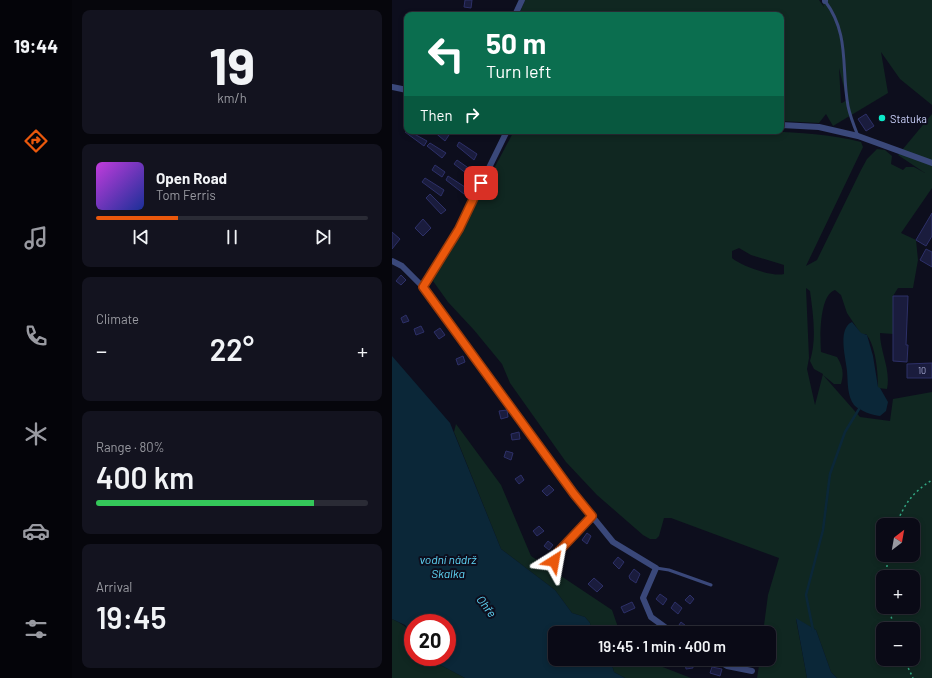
<!DOCTYPE html>
<meta charset="utf-8">
<style>
:root{--surface:#0a0a16;--page:#13131f;--text:#f1f3f6;--muted:#999aa1;--line:#2a2b35;--accent:#ea580c}
body{margin:0;font-family:Barlow,sans-serif;background:var(--page);color:var(--text);height:100vh;display:flex;flex-direction:column;font-size:15px;white-space:nowrap}
*{box-sizing:border-box;margin:0}
p{font-size:13px;color:var(--muted)}
.icon{flex:none;width:22px;height:22px;fill:none;stroke:currentColor;stroke-width:2;stroke-linecap:round;stroke-linejoin:round}
.map{position:relative;flex:1;overflow:hidden}
.drawer{display:flex;flex-direction:column;gap:10px;padding:10px;background:#06060c;width:320px}
.drawer>*{flex:none}
.guide{position:absolute;left:12px;top:12px;width:380px;height:122px;border-radius:8px;box-shadow:0 2px 6px #0003,0 0 0 1px var(--line);background:#0b6e4f;color:#fff;overflow:hidden}
.needle{width:26px;rotate:31deg}
.buttons{position:absolute;left:484px;top:518px;display:grid;gap:8px}
.buttons a{display:grid;place-items:center;width:44px;height:44px;border-radius:8px;background:var(--surface);box-shadow:0 2px 6px #0003,0 0 0 1px var(--line);font-size:20px}
.speed{position:absolute;left:12px;top:614px;display:flex;gap:8px;font-size:20px;font-weight:700;text-align:center}
.speed>*{display:grid;place-content:center;width:52px;height:52px;border-radius:50%;background:var(--surface);box-shadow:0 2px 6px #0003,0 0 0 1px var(--line);line-height:1}
.speed .limit{border:6px solid #d22;background:#fff;color:#111}
.pin{position:absolute;display:grid;place-items:center;width:34px;height:34px;color:#fff;margin:-17px;border-radius:8px;box-shadow:0 2px 6px #0006}
.me{position:absolute;width:44px;margin:-22px;rotate:34deg;stroke-linejoin:round;filter:drop-shadow(0 0 3px #0008)}
.turn{display:flex;align-items:center;gap:14px;height:84px;padding:0 16px;font-size:18px}
.turn .icon{width:52px;height:52px;stroke-width:2.5}
.turn b{display:block;font-size:28px;line-height:34px}
.then{display:flex;align-items:center;height:38px;padding:0 16px;background:#0003;gap:8px;font-size:15px}
.big{font-size:30px;font-weight:600;line-height:1.1}
.drawer .card{flex:1;display:flex;flex-direction:column;justify-content:center;gap:6px;min-width:0;padding:0 14px;border-radius:8px;background:var(--page)}
.drawer .dial{align-items:center;gap:0}
.dial b{font-size:52px;line-height:1}
.song{display:flex;align-items:center;gap:12px}
.cover{width:48px;height:48px;border-radius:6px;background:linear-gradient(135deg,hsl(290 70% 55%),hsl(230 70% 35%))}
.played{height:4px;border-radius:2px;background:linear-gradient(90deg,var(--accent) 30%,var(--line) 30%)}
.keys{display:flex;justify-content:space-around;direction:ltr}
.heat{display:flex;justify-content:space-between;align-items:center;font-size:22px;direction:ltr}
.charge{height:6px;border-radius:3px;background:linear-gradient(90deg,#34c759 80%,var(--line) 0)}
.trip{position:absolute;left:156px;top:626px;width:228px;height:40px;border-radius:8px;background:var(--surface);box-shadow:0 2px 6px #0003,0 0 0 1px var(--line);font-weight:600;line-height:40px;text-align:center}
main{display:flex;flex:1;min-height:0}
.tab-bar{display:flex;flex-direction:column;width:72px;justify-content:space-around;align-items:center;background:#040409;color:var(--muted)}
.tab-bar .icon{width:28px;height:28px}
.tab-bar .current{color:var(--accent)}
.tab-bar b{font-size:18px;color:var(--text)}
.map>svg:first-child{display:block}
.green{fill:#102721;fill-rule:evenodd}
.water{fill:#0b2738}
.lines{fill:none;stroke-linecap:round;stroke-linejoin:round}
.stream{stroke:#0b2738;stroke-width:2.5}
.building{fill:#1a1c3d;stroke:#2d3068}
.path{stroke:#33a985;stroke-width:1.5;stroke-dasharray:2 3;stroke-linecap:butt}
.service{stroke:#3a487a;stroke-width:3}
.minor{stroke:#3a487a;stroke-width:6}
.route-casing{stroke:#983908;stroke-width:10}
.route{stroke:#ea580c;stroke-width:7}
.poi-dot{fill:#0ce8c8;stroke:#0d0e1d;stroke-width:1.5}
.labels{text-anchor:middle;dominant-baseline:central;stroke-width:4;stroke-linejoin:round;paint-order:stroke}
.number-label{font-size:9px;fill:#a0a4cc}
.poi-label{font-size:11px;fill:#ccd2fc;stroke:#0d0e1d;text-anchor:start}
.water-label{font-size:12px;font-style:italic;fill:#60d6f7;stroke:#0d0e1d}
</style>
<main>
<nav class="tab-bar">
<b>19:44</b>
<svg class="icon current" aria-label="directions" viewBox="0 0 24 24"><path d="M12 3l9 9-9 9-9-9zM9 14v-3h6M13 9l2 2-2 2"/></svg>
<svg class="icon" aria-label="music" viewBox="0 0 24 24"><path d="M9 18V5l10-2v13"/><circle cx="6" cy="18" r="3"/><circle cx="16" cy="16" r="3"/></svg>
<svg class="icon" aria-label="phone" viewBox="0 0 24 24"><path d="M5 4h4l2 5-3 2q2 4 5 5l2-3 5 2v4C11 20 4 13 5 4z"/></svg>
<svg class="icon" aria-label="climate" viewBox="0 0 24 24"><path d="M12 3v18M4 7l16 10M4 17L20 7"/></svg>
<svg class="icon" aria-label="car" viewBox="0 0 24 24"><path d="M5 17H2v-5l4-1 3-4h7l3 4 3 1v5h-3M9 17h6M6 11h13"/><circle cx="7" cy="17" r="2"/><circle cx="17" cy="17" r="2"/></svg>
<svg class="icon" aria-label="filters" viewBox="0 0 24 24"><path d="M4 7h16M4 17h16"/><circle cx="9" cy="7" r="2"/><circle cx="15" cy="17" r="2"/></svg>
</nav>
<section class="drawer">
<div class="card dial"><b>19</b><p>km/h</p></div>
<div class="card">
<div class="song"><i class="cover"></i><div><b>Open Road</b><p>Tom Ferris</p></div></div>
<div class="played"></div>
<div class="keys"><svg class="icon" aria-label="previous" viewBox="0 0 24 24"><path d="M18 5L8 12l10 7zM5 5v14"/></svg><svg class="icon" aria-label="pause" viewBox="0 0 24 24"><path d="M8 5v14M16 5v14"/></svg><svg class="icon" aria-label="next" viewBox="0 0 24 24"><path d="M6 5l10 7-10 7zM19 5v14"/></svg></div>
</div>
<div class="card"><p>Climate</p>
<div class="heat"><a>−</a><b class="big">22°</b><a>+</a></div>
</div>
<div class="card"><p>Range · 80%</p><b class="big">400 km</b><div class="charge"></div></div>
<div class="card"><p>Arrival</p><b class="big">19:45</b></div>
</section>
<div class="map">
<svg width="540" height="678" viewBox="0 0 540 678">
<rect width="100%" height="100%" fill="#0d0e1d"/>
<path class="green" d="M133,0H427L432,7L430,0H540V105L508,79L489,52L496,93L441,126L434,114L427,123L389,121V15H127ZM447,68L455,100L450,103H449Z
M540,114V188L509,233L524,240L526,260L521,288H506L501,296V334L488,333C488,352 499,369 495,389L486,388C486,372 484,346 474,334H469L455,313L449,295L443,290C427,295 428,338 429,352L445,357C451,367 452,373 449,384H442L431,375L468,417L498,421L501,399L540,392V678H445L439,672L424,630L404,619L415,678H365L368,659H377V633H371L376,595L387,558L279,518H272L267,536L264,539H258L251,535L205,495L174,462L118,383L110,364L82,330L56,302L41,281L46,267L67,234L122,131H377C408,133 438,134 469,142L471,147L414,266L425,260L469,170L475,159L485,149L493,150L500,156L499,164L511,170L514,167H522L533,173L506,155ZM347,248L359,255L392,265V274C380,277 349,266 340,258V251ZM414,288L418,291C421,314 425,339 418,361L422,369L431,374L423,405L415,369L417,358ZM491,525H521V555H491ZM491,577H521V607H491ZM491,629H521V659H491Z
M64,424L109,485L139,556L220,610L228,633H199L198,623L193,617L180,613L163,590L109,549L62,432Z
M0,619C22,629 21,635 21,657H38L41,661L73,678H0Z
M218,659H250L299,678H233L222,672Z"/>
<path class="water" d="M460,322L469,333L475,335L481,356L486,387L488,388L496,402L494,411L488,416C480,415 468,411 462,405C455,395 456,383 455,371C454,359 445,329 460,322Z
M0,356L58,423L109,549L163,590L180,613L193,617L198,623L199,633H163V659H218L222,672L233,678H73L41,661L38,657H55V623H21V635L13,625L0,619Z
M404,618L424,630L439,672L445,678H415Z"/>
<g class="lines">
<path class="stream" d="M421,630L414,595L431,530L438,474L453,432L467,409"/>
</g>
<path class="building" d="M73,0H80L79,8L72,7Z
M474,114L482,126L474,131L466,119Z
M15,130L35,141L32,146L13,132Z
M41,131H51L57,135L53,141Z
M67,142L85,154L82,160L65,146Z
M38,143L54,153L50,158L35,146Z
M65,160L82,172L79,177L62,164Z
M43,165L53,172L50,177L40,170Z
M56,176L76,189L72,194L54,180Z
M33,178L52,190L49,196L30,182Z
M38,194L54,210L49,214L34,198Z
M540,213V236L534,246L524,240Z
M31,219L39,228L31,236L23,228Z
M0,232L8,239L0,249Z
M534,249L540,252V267L528,260Z
M9,275L14,280L9,285L4,281Z
M501,296H516L514,345H516L515,362L501,361Z
M14,315L17,321L11,323L9,318Z
M29,326L32,332L24,335L22,329Z
M48,328L53,335L47,339L42,332Z
M71,356L73,362L66,365L64,359Z
M540,363V378H515V364Z
M115,410L116,417L109,419L107,411Z
M127,432L128,439L120,440L119,434Z
M114,451L121,453L119,460L112,457Z
M129,475L132,480L127,484L123,479Z
M157,485L162,490L155,496L150,491Z
M147,526L152,531L145,536L141,531Z
M195,533L199,536L195,544L190,540Z
M156,541L161,545L157,550L152,546Z
M226,557L232,562L227,569L221,563Z
M242,569L248,574L244,583L238,579L237,576Z
M202,578L211,586L205,592L196,584Z
M268,594L275,599L271,605L264,599Z
M298,595L302,599L298,604L293,600Z
M240,602L243,608L232,613L229,607Z
M283,602L290,608L286,614L279,608Z
M289,622L303,633H292L285,628Z
M300,661L301,668L294,669L293,662Z
M320,667L330,669L328,676L318,673Z"/>
<g class="lines">
<path class="path" d="M504,525C513,503 520,493 540,480
M494,577L496,555
M497,607L502,629
M512,659L521,678"/>
<path class="service" d="M433,1C458,34 449,68 456,106C458,116 462,126 466,136
M162,561L166,552L200,516
M264,568L277,570L319,585"/>
<path class="minor" d="M433,0V1
M123,15L130,0
M0,87L15,90
M389,125L427,127L466,136L540,163
M115,131L67,229L31,287L182,494L221,542L264,568L251,598L259,617L281,633
M0,261L10,266L31,287
M323,659L335,666L360,671"/>
</g>
<g class="lines">
<g class="route-casing">
<path id="route" d="M89,183L67,229L31,287L182,494L200,516L166,552L162,561"/>
</g>
<use href="#route" class="route"/>
</g>
<circle class="poi-dot" cx="490" cy="118" r="4"/>
<g class="labels">
<g class="number-label">
<text x="530" y="370">10</text>
</g>
<g class="poi-label">
<text x="498" y="118">Statuka</text>
</g>
<g class="water-label">
<text x="56" y="559">vodní nádrž<tspan x="56" dy="14">Skalka</tspan></text>
<text transform="translate(95 606) rotate(53)">Ohře</text>
</g>
</g>
</svg>
<div class="buttons">
<a><svg class="needle" viewBox="-14 -14 28 28"><path d="M0-13l5 13h-10z" fill="#e53935"/><path d="M0 13l5-13h-10z" fill="#999aa1"/></svg></a>
<a>+</a>
<a>−</a>
</div>
<div class="speed"><div class="limit">20</div></div>
<div class="pin" style="left:89px;top:183px;background:#d93025"><svg class="icon" aria-label="arrive" viewBox="0 0 24 24"><path d="M6 21V4h12l-3 4 3 4H6"/></svg></div>
<svg class="me" style="left:162px;top:561px" viewBox="-20 -20 40 40"><path d="M0-17L14 15 0 8-14 15z" fill="#ea580c" stroke="#fff" stroke-width="4"/></svg>
<div class="trip">19:45 · 1 min · 400 m</div>
<div class="guide">
<div class="turn"><svg class="icon" aria-label="left" viewBox="0 0 24 24"><path d="M17 20v-9H6M10 6l-5 5 5 5"/></svg><div><b>50 m</b>Turn left</div></div>
<div class="then">Then<svg class="icon" aria-label="right" viewBox="0 0 24 24"><path d="M7 20v-9h11M14 6l5 5-5 5"/></svg></div>
</div>
</div>
</main>
